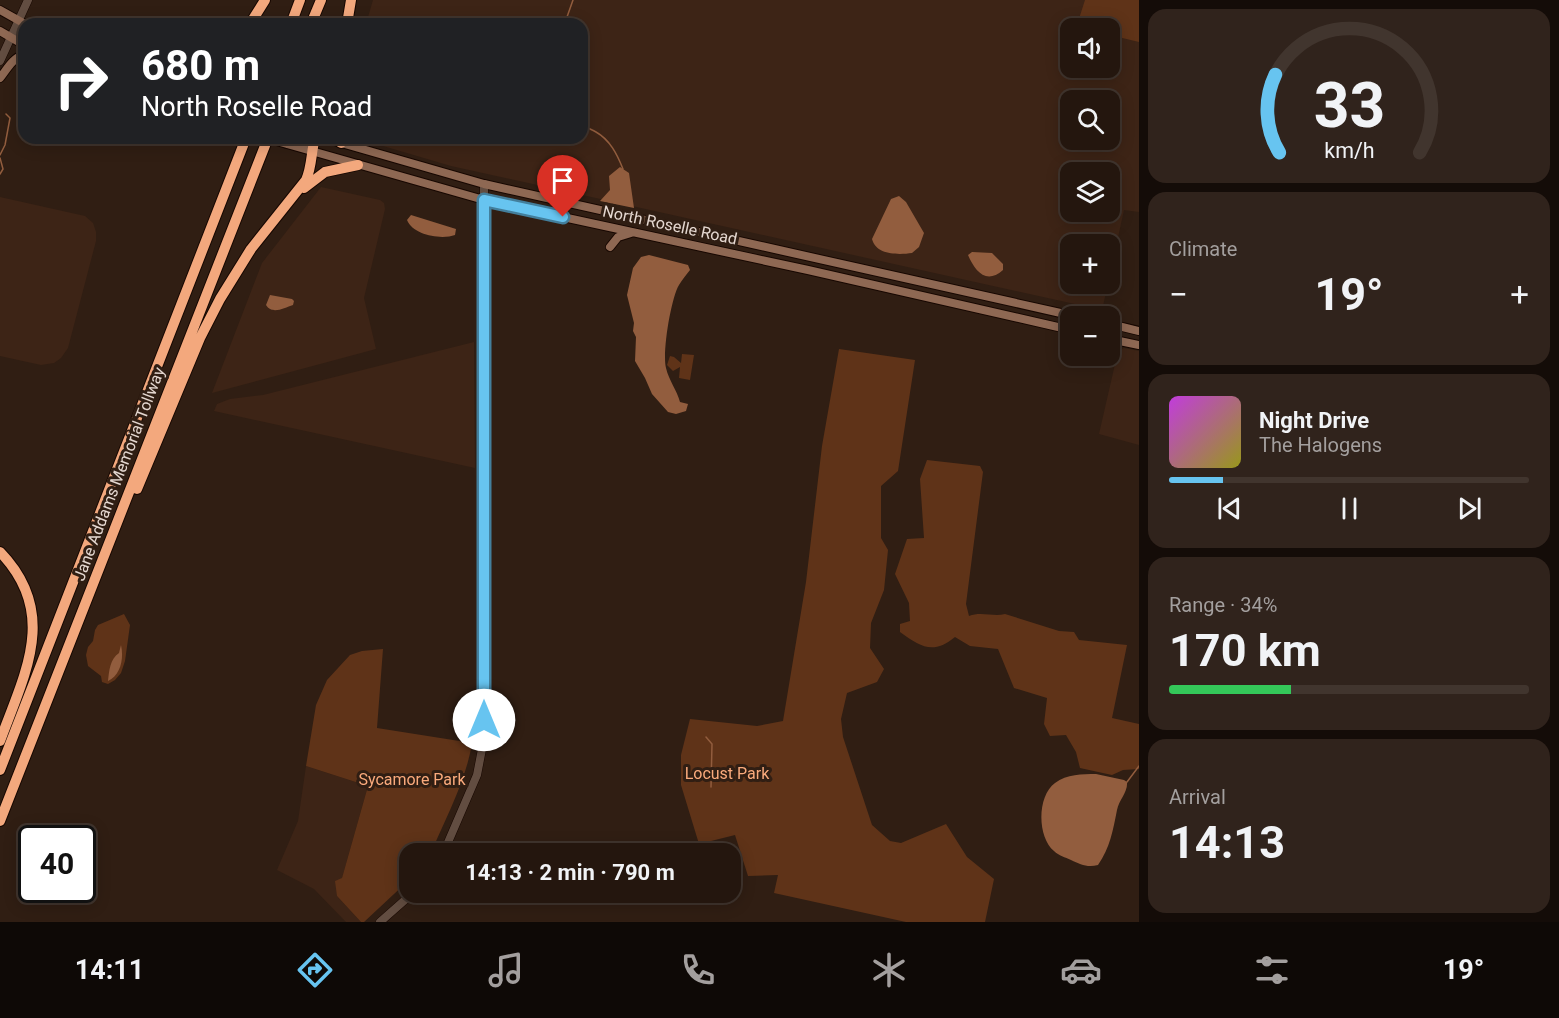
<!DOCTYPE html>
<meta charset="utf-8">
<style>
:root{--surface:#24160e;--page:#30231c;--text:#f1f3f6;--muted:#a39f9e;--line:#41352e;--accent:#67c4f0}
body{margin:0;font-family:Roboto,sans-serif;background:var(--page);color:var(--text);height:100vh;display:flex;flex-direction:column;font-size:22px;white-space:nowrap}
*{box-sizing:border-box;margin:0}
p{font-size:20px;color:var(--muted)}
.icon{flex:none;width:33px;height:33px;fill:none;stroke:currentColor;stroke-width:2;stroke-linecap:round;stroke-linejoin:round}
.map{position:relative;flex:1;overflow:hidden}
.details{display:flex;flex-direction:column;gap:9px;padding:9px;background:#140c08;width:420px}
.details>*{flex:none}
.banner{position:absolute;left:18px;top:18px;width:570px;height:126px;border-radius:18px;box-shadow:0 3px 15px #0003,0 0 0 2px var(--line);background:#202124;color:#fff;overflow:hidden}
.controls{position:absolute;left:1060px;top:18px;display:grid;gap:12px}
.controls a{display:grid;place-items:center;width:60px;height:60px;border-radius:12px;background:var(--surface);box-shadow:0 3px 15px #0003,0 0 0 2px var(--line);font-size:30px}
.speed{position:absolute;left:18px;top:825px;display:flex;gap:12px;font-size:30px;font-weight:700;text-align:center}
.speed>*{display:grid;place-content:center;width:78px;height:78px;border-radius:50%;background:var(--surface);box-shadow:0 3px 15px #0003,0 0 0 2px var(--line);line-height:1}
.speed .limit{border:3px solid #111;border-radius:9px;background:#fff;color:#111}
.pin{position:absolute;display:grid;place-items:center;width:51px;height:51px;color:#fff;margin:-62px -26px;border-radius:50% 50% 50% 0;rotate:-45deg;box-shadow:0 0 6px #0007}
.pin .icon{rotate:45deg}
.me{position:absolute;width:66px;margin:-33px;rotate:0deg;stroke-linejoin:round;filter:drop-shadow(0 0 4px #0008)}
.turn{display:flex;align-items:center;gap:21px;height:126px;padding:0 24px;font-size:27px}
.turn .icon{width:78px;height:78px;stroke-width:2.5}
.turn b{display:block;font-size:42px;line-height:51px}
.big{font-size:45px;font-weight:700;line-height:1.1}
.details .tile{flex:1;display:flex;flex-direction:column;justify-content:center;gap:9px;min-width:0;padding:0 21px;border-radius:18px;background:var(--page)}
.details .dial{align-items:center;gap:0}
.dial svg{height:156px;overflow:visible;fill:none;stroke:var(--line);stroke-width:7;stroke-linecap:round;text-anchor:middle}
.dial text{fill:var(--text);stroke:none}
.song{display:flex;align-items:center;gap:18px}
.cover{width:72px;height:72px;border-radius:9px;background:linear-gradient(135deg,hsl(290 70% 55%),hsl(60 70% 35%))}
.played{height:6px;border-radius:3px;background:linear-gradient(90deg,var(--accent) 15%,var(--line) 15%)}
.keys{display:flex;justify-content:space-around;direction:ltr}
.heat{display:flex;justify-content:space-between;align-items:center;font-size:33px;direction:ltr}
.charge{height:9px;border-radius:4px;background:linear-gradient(90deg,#34c759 34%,var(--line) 0)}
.trip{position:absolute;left:399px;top:843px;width:342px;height:60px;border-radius:18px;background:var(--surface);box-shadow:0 3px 15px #0003,0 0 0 2px var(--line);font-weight:700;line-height:60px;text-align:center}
.dock{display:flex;height:96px;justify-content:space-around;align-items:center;background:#0e0906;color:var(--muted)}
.dock .icon{width:42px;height:42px}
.dock .current{color:var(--accent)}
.dock b{font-size:27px;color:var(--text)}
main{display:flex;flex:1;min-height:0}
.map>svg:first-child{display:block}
.built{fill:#3d2416;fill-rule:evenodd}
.green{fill:#5f3318}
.water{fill:#925d3e}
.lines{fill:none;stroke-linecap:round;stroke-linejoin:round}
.stream{stroke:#925d3e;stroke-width:1.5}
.tertiary-casing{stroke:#170701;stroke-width:9}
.secondary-casing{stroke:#170701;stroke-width:10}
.motorway-casing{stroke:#170701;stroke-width:12}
.tertiary{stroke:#624d41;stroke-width:8}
.secondary{stroke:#8e6853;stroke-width:8}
.motorway{stroke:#f3a87d;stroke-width:10}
.secondary-bridge-casing{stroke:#170701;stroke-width:10;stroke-linecap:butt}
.secondary-bridge{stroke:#8e6853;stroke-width:8}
.route-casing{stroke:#437f9c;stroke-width:15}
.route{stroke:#67c4f0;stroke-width:10}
.labels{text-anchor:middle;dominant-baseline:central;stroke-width:6;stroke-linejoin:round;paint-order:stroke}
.street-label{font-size:16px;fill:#e5d8d1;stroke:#301e13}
.park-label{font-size:16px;fill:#faaa7c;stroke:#301e13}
</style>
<main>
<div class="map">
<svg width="1139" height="922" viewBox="0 0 1139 922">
<rect width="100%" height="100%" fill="#301e13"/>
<path class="built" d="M373,0H1139V212L1124,210L1110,274V244H1071V284H1108L1102,310L451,166L356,138H582V24H366ZM1071,28H1110V68H1071ZM1071,100H1110V140H1071ZM1071,172H1110V212H1071Z
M321,187L380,200L384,203L385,209L364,298L376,349L212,393L262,263Z
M0,197L85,216L93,223L96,232V241L68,348L61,358L54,363L41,365L0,356Z
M474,342L475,468L214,411L217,404L230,399L263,395Z
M1124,348L1139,351V445L1099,434L1118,351Z
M306,766L368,786L337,896L361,922H346L314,889L277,870L298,821Z"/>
<path class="green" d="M1085,0H1139V42L1110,35V28H1079L1077,25Z
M839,349L915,360L898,471L881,486V538L888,550L884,590L871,623L870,648L884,669L877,682L847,693L841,719L843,737L872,825L890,841L901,843L946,824L967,857L994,879L985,922H906L774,893L778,875L748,876L735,835L699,844L681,785V755L690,719L757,726L783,721L806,582L822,446Z
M682,354L694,355L690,380L679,378L680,367L673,371L667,365L670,356L674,357L681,363Z
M927,460L980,466L983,472L966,604L969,616C981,611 993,617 1005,614L1059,631L1074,632L1079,640L1127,645L1112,718L1139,724V769L1123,770L1112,775L1080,768L1076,752L1066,735L1050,736L1044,724L1047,698L1014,688L998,649L970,646L955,637C933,655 921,647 900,632V624L910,621L909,603L895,574L907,539L924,538L920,479Z
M124,614L130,625L125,661L121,673L115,680L108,684L102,682L101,676L88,666L86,655L88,647L93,641L95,630L98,625Z
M383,649L377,728L472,743C466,781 446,817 431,853L410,854L409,880L364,922H361L337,896L335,881L342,878L368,786L306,766L316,705L327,680L350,655L362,651Z"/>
<path class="water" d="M620,167L629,173L634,208L600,201L610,190L609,176Z
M899,196L906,202L924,233L919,247L912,253C898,255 876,255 872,239L891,199Z
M411,215L456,229L455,235C441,240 413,235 407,220Z
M972,252L992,253L1003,264V270C986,285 975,271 968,255Z
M649,255L688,265L690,270C686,275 682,280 679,285C671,298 662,353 666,368C669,381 677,390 680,402L688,404L686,411L676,414L668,412L652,394L645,378L635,361L636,337L633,331L634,323L627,295L633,268L641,257Z
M270,295L292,299L294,301L293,305C284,308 272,315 266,305Z
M121,645C124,658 121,675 108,681C109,671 110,659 119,653Z
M1096,774L1124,780L1127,782C1128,792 1119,800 1117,810C1113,830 1110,848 1098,865C1087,868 1080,864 1071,860C1065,857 1059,856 1054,851C1037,837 1037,796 1055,783C1067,774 1082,774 1096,774Z"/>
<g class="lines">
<path class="stream" d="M562,24L567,17L573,0
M582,124C586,128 591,129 596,132C610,140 617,154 623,169
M0,155L5,145L10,118L6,114
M0,158L3,169L0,174
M706,737L712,744L711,787
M1127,782L1139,766"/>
<g class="tertiary-casing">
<path id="tertiary" d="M0,61L28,0
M443,854L477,775L483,744L484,184
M380,922L414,892"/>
</g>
<g class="secondary-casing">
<path id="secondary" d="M0,10L25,24
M0,31L24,45
M0,78C7,69 13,58 24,54
M324,138L484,184L1074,316
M287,144L484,200L808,270L1071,330
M610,247L618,237L631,233
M1110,324L1139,331
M1110,339L1139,345"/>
</g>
<g class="motorway-casing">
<path id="motorway" d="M250,24L265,0
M291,24L300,0
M311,24L321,0
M347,24L351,0
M335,138L341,143
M304,188L325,172L358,165
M137,489L200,338L220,299L251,249L306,180C312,167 311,152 315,138
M0,552C59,613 25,673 0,741
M0,770L246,138
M0,821L268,138"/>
</g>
<use href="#tertiary" class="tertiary"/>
<use href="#secondary" class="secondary"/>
<use href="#motorway" class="motorway"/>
<g class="secondary-bridge-casing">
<path id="secondary-bridge" d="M266,138L287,144"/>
</g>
<use href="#secondary-bridge" class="secondary-bridge"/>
</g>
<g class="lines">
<g class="route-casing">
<path id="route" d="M484,720V200L563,217"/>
</g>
<use href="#route" class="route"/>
</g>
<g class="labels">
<g class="street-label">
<text transform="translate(670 225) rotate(12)">North Roselle Road</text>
<text transform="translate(119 474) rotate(-69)">Jane Addams Memorial Tollway</text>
</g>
<g class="park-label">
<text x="727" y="773">Locust Park</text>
<text x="412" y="779">Sycamore Park</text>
</g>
</g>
</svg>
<div class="controls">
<a><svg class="icon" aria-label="sound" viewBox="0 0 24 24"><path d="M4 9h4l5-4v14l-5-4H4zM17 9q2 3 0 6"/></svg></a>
<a><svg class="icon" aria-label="search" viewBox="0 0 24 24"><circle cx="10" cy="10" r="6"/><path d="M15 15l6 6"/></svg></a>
<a><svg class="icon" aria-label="layers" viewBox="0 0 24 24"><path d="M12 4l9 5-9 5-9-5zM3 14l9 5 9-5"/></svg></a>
<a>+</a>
<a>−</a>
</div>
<div class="speed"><div class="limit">40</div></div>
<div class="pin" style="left:563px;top:217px;background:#d93025"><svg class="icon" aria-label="arrive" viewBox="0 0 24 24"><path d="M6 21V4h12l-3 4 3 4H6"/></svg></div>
<svg class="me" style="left:484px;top:720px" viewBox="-20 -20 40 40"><circle r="19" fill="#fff"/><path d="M0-13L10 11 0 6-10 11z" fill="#67c4f0"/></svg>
<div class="trip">14:13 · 2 min · 790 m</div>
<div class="banner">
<div class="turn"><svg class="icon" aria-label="right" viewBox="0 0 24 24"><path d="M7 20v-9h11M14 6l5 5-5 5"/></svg><div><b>680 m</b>North Roselle Road</div></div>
</div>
</div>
<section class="details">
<div class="tile dial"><svg viewBox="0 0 100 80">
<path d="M14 69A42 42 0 1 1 86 69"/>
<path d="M14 69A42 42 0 0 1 12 29" stroke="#67c4f0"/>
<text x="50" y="56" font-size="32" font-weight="700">33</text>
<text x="50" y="72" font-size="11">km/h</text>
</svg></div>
<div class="tile"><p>Climate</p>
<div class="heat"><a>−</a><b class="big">19°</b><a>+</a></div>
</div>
<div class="tile">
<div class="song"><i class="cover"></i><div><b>Night Drive</b><p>The Halogens</p></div></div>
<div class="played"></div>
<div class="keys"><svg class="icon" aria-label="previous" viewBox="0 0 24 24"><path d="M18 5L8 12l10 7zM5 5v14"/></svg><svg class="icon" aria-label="pause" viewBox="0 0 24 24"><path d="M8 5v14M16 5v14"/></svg><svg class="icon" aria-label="next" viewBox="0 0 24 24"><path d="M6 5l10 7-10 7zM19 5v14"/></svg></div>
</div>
<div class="tile"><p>Range · 34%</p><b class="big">170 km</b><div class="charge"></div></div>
<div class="tile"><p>Arrival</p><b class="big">14:13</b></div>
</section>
</main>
<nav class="dock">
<b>14:11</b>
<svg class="icon current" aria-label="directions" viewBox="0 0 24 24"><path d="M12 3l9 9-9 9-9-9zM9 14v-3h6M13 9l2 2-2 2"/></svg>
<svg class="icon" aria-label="music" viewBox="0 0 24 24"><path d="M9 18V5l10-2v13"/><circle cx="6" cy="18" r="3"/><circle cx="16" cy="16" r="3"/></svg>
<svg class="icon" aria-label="phone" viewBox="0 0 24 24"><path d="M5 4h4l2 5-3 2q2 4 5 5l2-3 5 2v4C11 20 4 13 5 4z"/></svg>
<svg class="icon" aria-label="climate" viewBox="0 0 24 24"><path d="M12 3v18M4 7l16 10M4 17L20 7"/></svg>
<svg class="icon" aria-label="car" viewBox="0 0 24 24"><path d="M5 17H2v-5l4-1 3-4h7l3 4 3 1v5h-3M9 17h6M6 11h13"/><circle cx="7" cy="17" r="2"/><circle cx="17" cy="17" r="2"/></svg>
<svg class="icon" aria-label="filters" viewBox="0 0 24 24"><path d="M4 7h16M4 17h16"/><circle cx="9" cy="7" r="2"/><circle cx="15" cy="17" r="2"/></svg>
<b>19°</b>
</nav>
